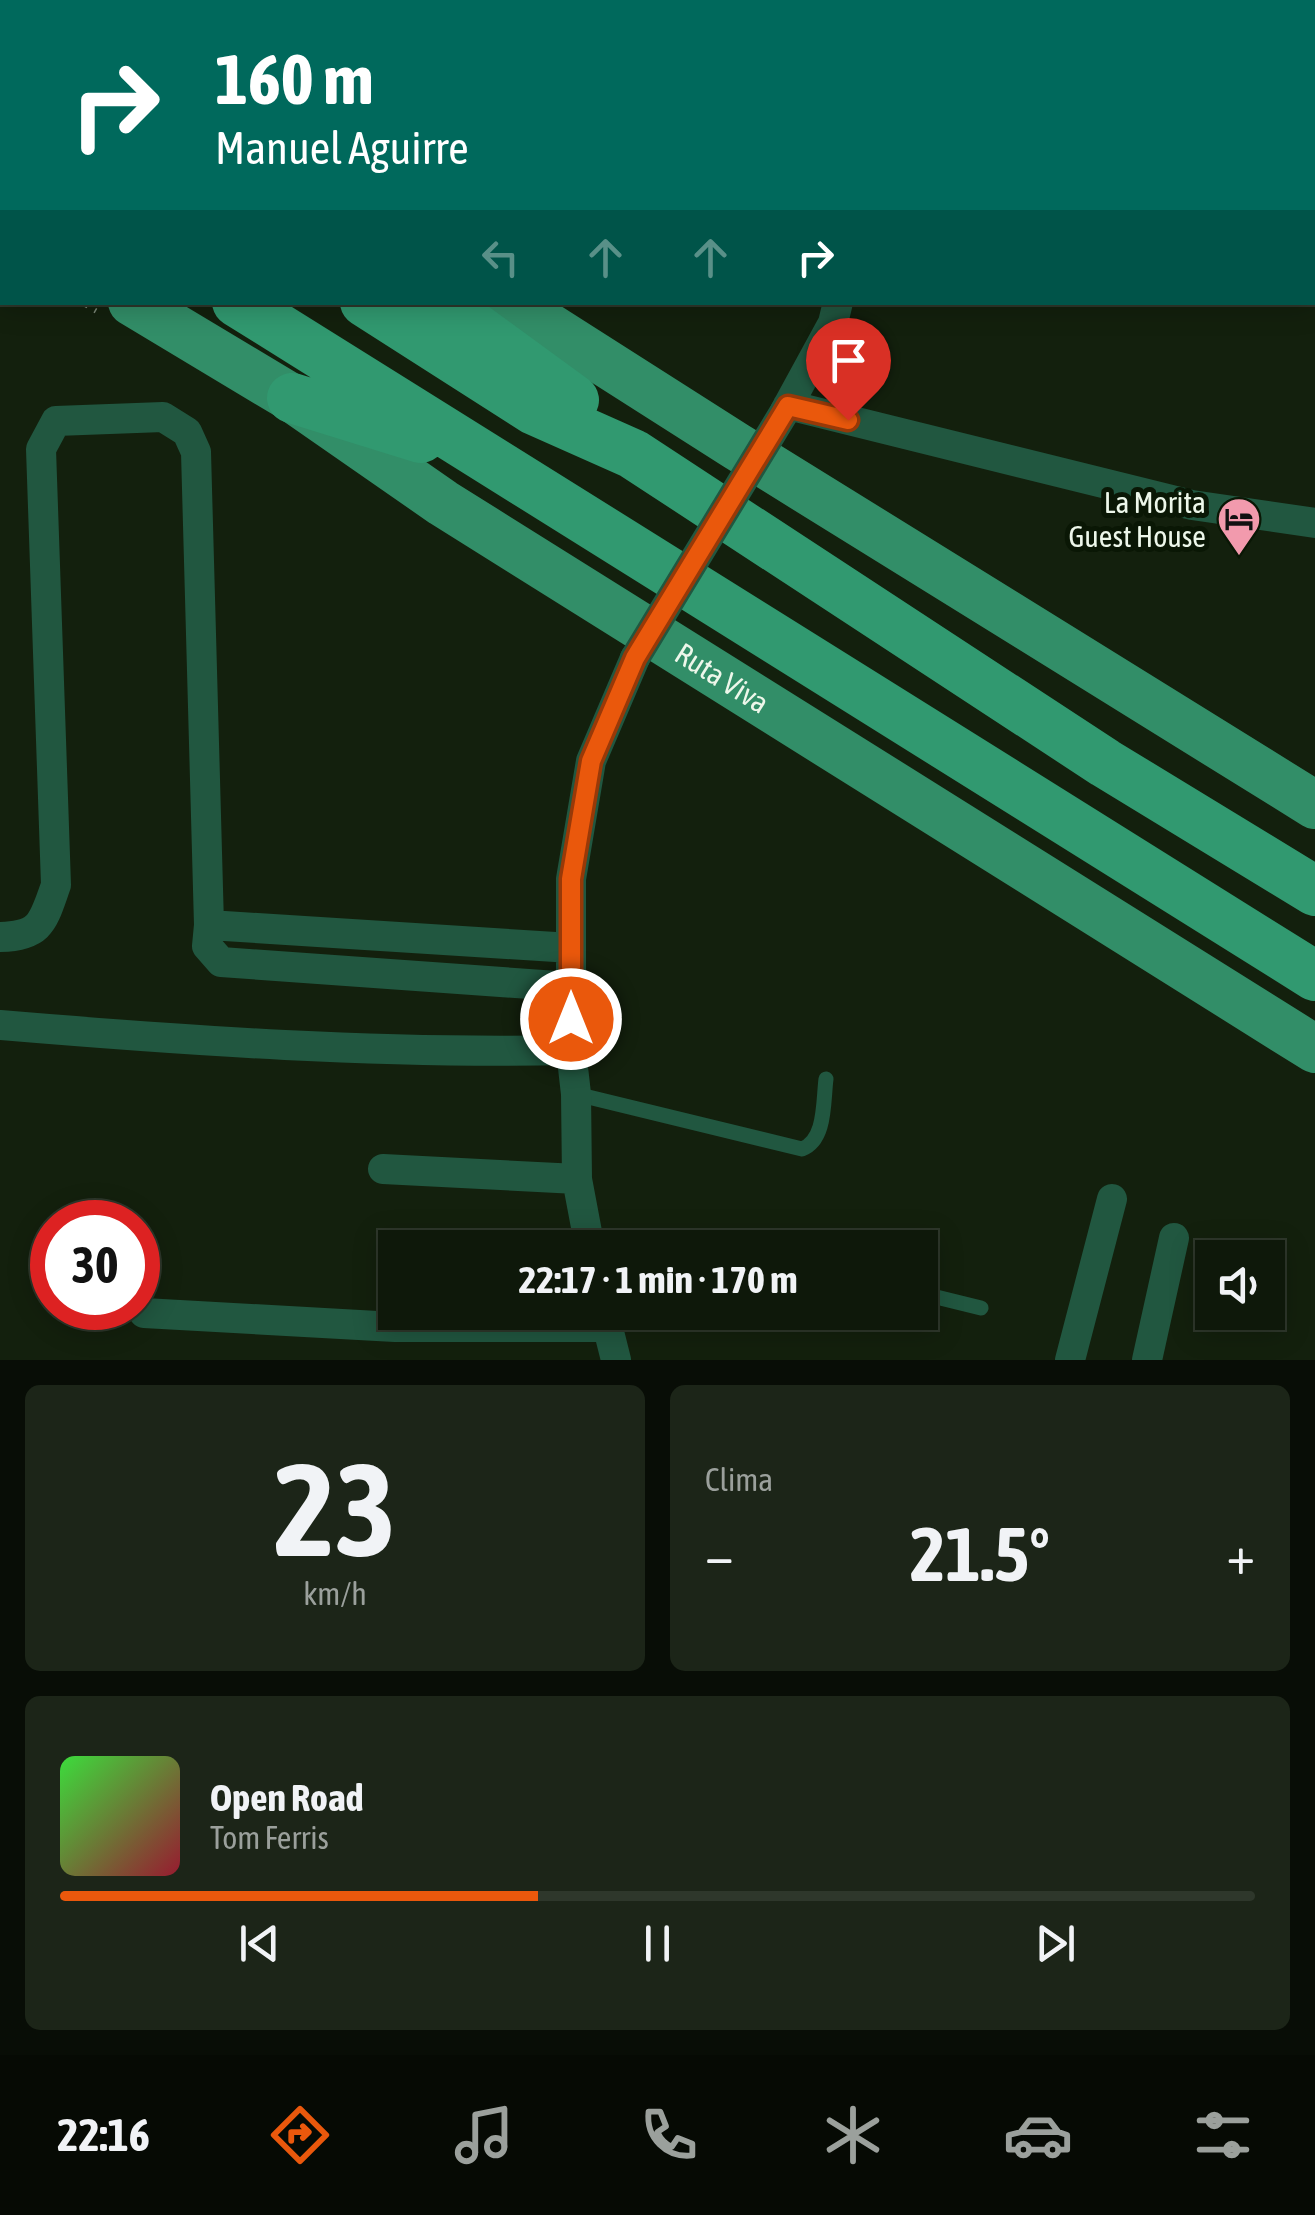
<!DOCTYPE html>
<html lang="es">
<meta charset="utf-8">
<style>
:root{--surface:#0e180a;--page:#1c2518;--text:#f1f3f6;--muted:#9ba09c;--line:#2e372b;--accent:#ea580c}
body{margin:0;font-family:"Asap Condensed",sans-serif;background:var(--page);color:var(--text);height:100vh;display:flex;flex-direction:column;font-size:38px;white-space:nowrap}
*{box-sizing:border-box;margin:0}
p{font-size:32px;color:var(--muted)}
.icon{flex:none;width:55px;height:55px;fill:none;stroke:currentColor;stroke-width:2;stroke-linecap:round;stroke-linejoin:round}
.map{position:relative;height:1360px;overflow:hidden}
.drawer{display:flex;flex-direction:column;gap:25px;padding:25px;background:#080d06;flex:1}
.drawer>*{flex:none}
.guide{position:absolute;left:0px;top:0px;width:1315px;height:305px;box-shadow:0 5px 25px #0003,0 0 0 2px var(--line);background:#00695c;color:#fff;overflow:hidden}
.controls{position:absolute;left:1195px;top:1240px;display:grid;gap:20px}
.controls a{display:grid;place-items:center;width:90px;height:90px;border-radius:0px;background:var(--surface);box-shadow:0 5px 25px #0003,0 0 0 2px var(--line);font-size:50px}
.speed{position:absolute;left:30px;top:1200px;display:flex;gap:20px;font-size:50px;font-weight:700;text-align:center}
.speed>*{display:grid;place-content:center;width:130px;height:130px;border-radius:50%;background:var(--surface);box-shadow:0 5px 25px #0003,0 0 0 2px var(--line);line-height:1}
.speed .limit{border:15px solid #d22;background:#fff;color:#111}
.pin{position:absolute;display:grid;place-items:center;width:85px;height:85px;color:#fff;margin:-102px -42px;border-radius:50% 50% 50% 0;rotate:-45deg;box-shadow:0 0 10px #0007}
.pin .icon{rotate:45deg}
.me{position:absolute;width:110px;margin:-55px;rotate:0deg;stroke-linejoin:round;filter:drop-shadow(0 0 8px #0008)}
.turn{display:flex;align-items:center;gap:35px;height:210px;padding:0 50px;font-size:45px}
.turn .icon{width:130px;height:130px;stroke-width:2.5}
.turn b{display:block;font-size:70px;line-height:85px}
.lanes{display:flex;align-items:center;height:95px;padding:0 50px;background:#0003;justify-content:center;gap:50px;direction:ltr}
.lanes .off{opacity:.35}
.big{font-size:75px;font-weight:700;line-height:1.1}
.drawer .widget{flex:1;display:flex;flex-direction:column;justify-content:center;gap:15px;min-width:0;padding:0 35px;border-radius:15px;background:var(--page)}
.drawer .dial{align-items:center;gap:0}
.dial b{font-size:130px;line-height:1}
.song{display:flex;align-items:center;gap:30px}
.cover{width:120px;height:120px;border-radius:15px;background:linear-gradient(135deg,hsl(120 70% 55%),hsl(350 70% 35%))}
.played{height:10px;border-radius:5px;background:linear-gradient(90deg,var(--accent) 40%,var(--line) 40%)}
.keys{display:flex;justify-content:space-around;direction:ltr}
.heat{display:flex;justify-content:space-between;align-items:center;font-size:55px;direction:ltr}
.drawer .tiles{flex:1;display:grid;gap:25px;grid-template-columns:1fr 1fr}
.widget:last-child{grid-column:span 2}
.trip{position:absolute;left:378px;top:1230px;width:560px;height:100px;border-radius:0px;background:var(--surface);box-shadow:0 5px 25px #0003,0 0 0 2px var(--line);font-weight:700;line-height:100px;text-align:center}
.dock{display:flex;height:160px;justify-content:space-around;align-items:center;background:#060a04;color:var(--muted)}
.dock .icon{width:70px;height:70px}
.dock .selected{color:var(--accent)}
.dock b{font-size:45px;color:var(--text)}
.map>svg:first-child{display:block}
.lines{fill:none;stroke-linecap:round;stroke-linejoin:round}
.path{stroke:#7c8878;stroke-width:5;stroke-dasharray:8 8;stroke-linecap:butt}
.service{stroke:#215740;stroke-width:15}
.minor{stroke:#215740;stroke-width:30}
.primary{stroke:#328e68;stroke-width:48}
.trunk{stroke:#319970;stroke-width:50}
.minor-bridge{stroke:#215740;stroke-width:30}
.route-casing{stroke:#983908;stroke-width:25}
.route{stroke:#ea580c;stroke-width:18}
.labels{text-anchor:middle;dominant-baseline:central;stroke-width:10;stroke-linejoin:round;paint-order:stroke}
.poi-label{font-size:30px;fill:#edf7ea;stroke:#0a1705;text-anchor:end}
.street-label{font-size:30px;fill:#edf7ea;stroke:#0a1705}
</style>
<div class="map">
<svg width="1315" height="1360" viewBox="0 0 1315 1360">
<rect width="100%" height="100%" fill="#13200d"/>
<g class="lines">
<path class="path" d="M81,302L96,311"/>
<path class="service" d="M576,1094L802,1149C826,1140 823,1102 826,1079
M920,1293L981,1308"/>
<path class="minor" d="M871,0V2
M788,405L1192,505L1315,523
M785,411L833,323L838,302
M209,925L571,948
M0,937C42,936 43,921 56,885L41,449L56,421L163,417L187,432L196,452L209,925L207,946L221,962L571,987
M0,1025C190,1041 380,1054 571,1050
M383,1169L577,1179
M590,1248L577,1179L576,1094L571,1050V879L591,761L635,658
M604,1312L616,1360
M144,1313L395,1327H608
M1070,1360L1112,1199
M1147,1360L1174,1238"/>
<g class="primary">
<path d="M33,0L37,2"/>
<path d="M0,223L2,225"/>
<path id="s1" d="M132,302L292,398L443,503L1315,1049"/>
<path d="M510,302L736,446L1315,805"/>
</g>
<path class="trunk" d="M0,70L2,72
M0,142L2,144
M237,302L1315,976
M365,302L534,410L633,454L1105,763L1315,891
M440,302L574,400
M292,398L421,438"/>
<path class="minor-bridge" d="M635,658L785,411"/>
</g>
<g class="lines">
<g class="route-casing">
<path id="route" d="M571,1019V879L591,761L635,658L788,406L848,420"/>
</g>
<use href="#route" class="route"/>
</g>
<defs>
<g id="hotel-pin" transform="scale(2.25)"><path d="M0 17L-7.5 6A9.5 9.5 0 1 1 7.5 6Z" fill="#f29aad" stroke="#0a1705"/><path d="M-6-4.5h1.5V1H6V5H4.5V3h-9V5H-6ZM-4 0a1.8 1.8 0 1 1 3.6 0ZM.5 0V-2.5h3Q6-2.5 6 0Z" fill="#111"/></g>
</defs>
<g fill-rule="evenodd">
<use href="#hotel-pin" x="1239" y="519"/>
</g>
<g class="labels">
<g class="poi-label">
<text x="1206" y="502">La Morita<tspan x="1206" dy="34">Guest House</tspan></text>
</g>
<g class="street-label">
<text stroke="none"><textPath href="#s1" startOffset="700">Ruta Viva</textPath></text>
</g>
</g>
</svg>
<div class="controls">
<a><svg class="icon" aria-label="sound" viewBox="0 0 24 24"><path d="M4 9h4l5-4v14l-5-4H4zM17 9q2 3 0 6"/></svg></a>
</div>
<div class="speed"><div class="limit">30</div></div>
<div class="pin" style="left:848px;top:420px;background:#d93025"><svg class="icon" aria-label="arrive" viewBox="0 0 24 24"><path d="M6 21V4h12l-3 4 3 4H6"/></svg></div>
<svg class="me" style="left:571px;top:1019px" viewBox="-20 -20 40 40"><circle r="17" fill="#ea580c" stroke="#fff" stroke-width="3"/><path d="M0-11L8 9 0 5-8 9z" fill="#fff"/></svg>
<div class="trip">22:17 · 1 min · 170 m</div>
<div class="guide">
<div class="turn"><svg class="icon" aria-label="right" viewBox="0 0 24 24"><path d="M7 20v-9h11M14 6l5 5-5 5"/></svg><div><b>160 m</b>Manuel Aguirre</div></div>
<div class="lanes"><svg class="icon off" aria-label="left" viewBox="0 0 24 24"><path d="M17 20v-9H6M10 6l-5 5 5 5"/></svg><svg class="icon off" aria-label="ahead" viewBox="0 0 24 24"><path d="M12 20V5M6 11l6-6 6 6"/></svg><svg class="icon off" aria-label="ahead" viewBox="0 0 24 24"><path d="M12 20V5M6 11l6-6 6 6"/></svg><svg class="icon" aria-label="right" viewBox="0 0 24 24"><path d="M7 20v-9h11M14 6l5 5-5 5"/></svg></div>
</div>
</div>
<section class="drawer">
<div class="tiles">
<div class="widget dial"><b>23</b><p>km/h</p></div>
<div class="widget"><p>Clima</p>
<div class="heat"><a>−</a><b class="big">21.5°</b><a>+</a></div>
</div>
<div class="widget">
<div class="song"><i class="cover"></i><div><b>Open Road</b><p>Tom Ferris</p></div></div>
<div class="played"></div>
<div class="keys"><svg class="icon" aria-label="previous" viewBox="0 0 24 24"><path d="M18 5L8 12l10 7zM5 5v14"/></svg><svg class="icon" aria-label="pause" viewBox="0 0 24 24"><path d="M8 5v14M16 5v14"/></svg><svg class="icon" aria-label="next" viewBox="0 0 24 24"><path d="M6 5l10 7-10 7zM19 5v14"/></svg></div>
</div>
</div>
</section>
<nav class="dock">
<b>22:16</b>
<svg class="icon selected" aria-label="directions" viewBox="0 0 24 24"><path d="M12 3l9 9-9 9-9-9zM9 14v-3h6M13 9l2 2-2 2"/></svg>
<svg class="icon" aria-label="music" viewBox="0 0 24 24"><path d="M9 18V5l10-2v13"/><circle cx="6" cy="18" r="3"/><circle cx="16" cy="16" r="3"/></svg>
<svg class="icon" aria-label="phone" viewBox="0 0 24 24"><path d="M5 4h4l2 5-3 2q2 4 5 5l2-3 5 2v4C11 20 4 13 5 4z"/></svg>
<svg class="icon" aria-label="climate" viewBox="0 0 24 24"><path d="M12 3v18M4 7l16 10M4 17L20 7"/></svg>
<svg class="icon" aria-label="car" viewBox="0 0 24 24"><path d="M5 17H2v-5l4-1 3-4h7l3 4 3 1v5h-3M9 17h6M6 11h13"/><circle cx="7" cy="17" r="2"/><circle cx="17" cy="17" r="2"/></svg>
<svg class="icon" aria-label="filters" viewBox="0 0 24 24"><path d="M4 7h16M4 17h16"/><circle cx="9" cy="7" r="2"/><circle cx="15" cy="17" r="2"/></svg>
</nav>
